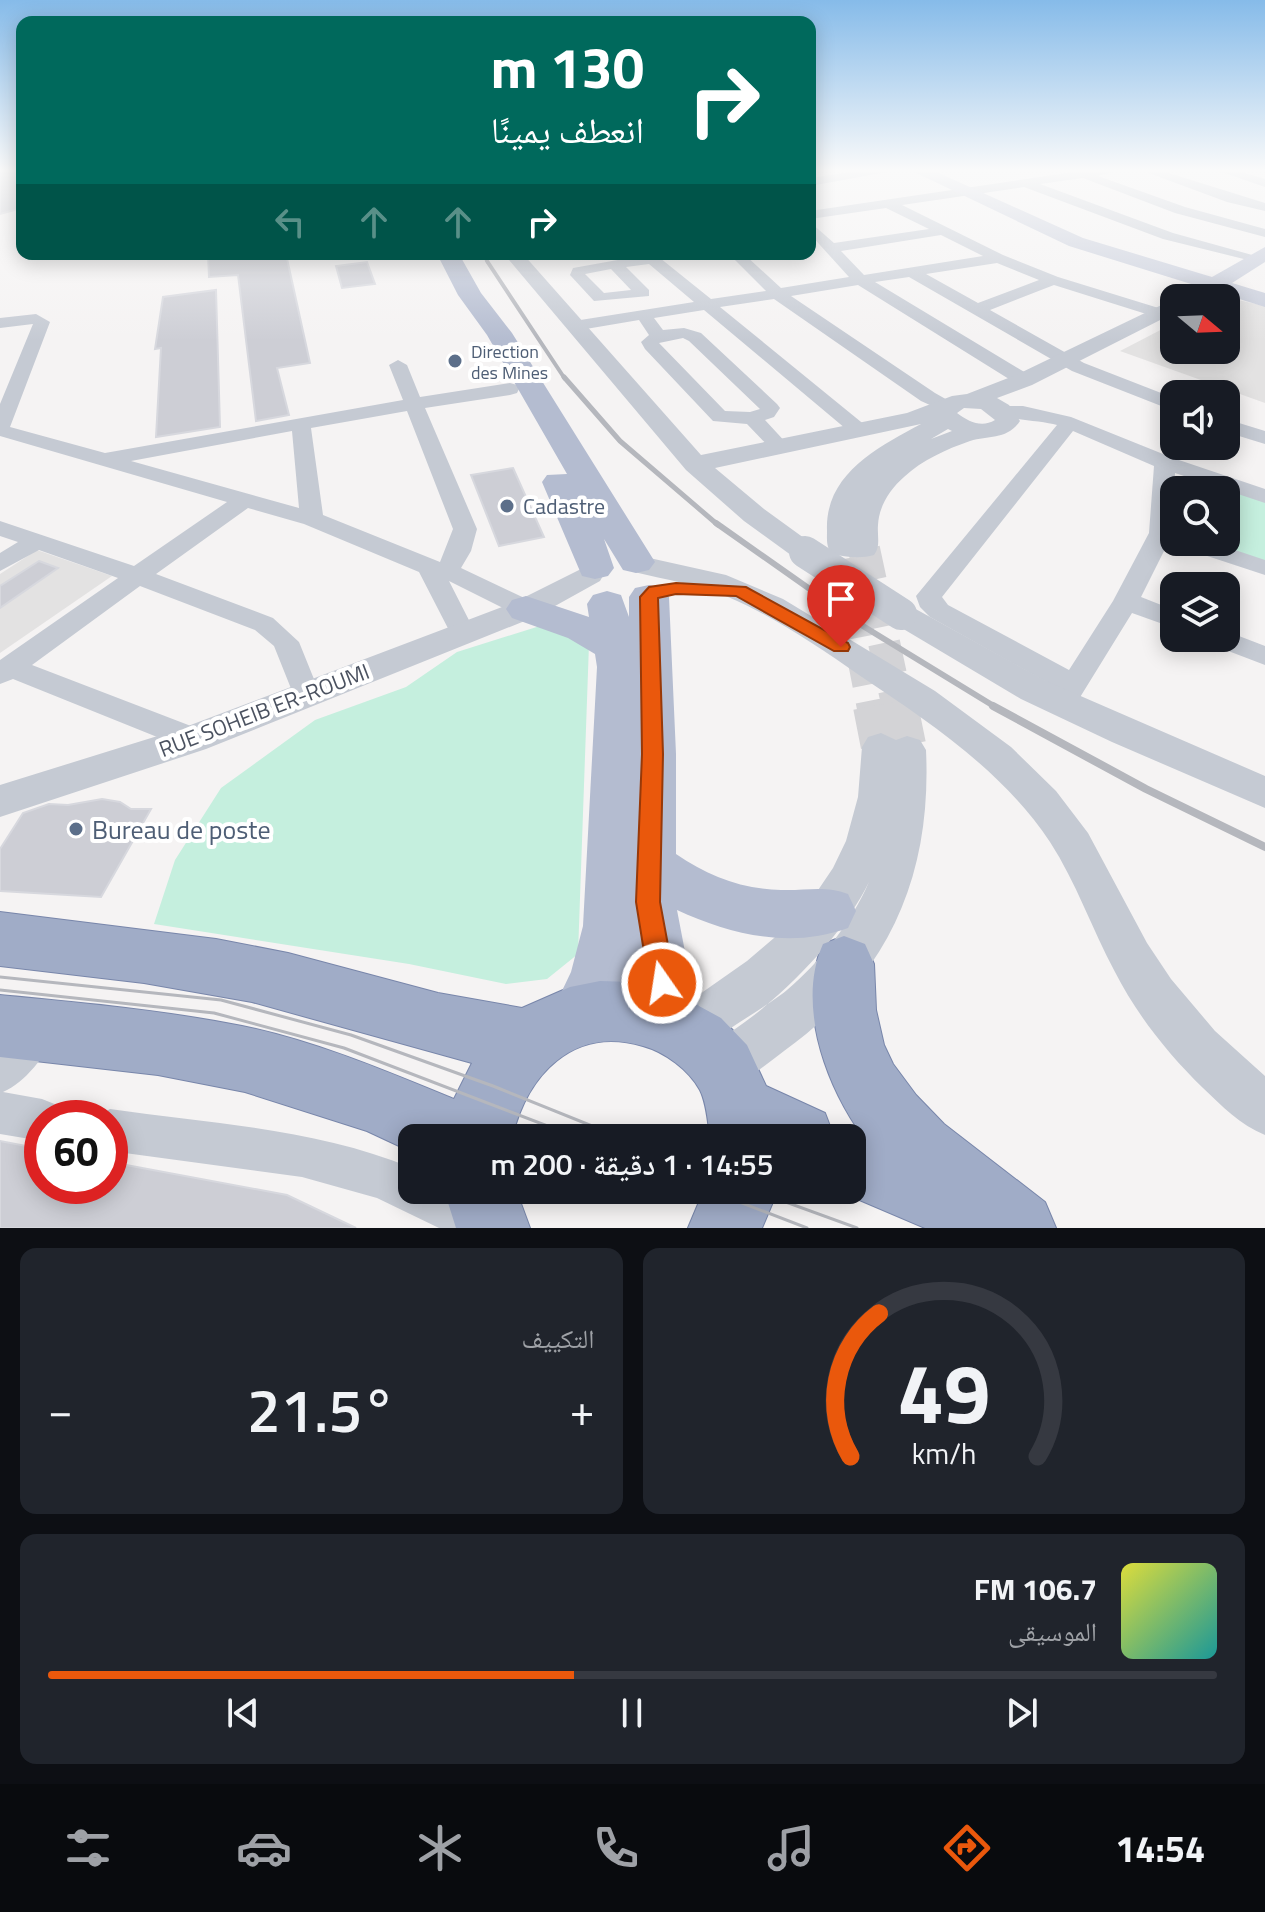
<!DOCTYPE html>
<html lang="ar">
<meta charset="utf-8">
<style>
:root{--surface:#171b24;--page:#20242c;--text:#f1f3f6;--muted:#9ea1a6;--line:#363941;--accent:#ea580c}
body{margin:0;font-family:"Titillium Web","Noto Naskh Arabic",sans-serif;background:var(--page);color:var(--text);direction:rtl;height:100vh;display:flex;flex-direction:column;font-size:30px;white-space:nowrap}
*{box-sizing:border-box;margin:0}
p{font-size:26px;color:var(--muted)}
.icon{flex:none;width:44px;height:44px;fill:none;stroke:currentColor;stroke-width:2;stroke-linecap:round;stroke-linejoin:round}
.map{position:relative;height:1228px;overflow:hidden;direction:ltr}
.side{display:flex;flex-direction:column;gap:20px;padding:20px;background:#0d0f14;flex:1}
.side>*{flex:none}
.banner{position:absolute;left:16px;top:16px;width:800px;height:244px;border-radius:16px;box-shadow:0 4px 20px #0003;direction:rtl;background:#00695c;color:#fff;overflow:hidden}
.needle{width:52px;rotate:109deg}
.tools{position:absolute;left:1160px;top:284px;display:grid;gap:16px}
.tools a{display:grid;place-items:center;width:80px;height:80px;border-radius:16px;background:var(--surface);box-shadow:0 4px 20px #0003;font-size:40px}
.speed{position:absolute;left:24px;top:1100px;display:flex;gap:16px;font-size:40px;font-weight:700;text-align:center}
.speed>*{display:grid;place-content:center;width:104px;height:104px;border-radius:50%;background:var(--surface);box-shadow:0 4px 20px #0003;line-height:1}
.speed .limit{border:12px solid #d22;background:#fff;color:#111}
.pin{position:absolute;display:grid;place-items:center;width:68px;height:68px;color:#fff;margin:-82px -34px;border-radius:50% 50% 50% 0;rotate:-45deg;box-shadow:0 0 8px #0007}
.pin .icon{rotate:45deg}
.me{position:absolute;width:88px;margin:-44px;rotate:347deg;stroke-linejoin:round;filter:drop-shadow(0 0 6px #0008)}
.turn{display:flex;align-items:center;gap:28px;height:168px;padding:0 40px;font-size:36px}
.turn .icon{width:104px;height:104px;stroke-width:2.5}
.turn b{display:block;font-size:56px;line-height:68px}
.lanes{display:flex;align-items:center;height:76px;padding:0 40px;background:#0003;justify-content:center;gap:40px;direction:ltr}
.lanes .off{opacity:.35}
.big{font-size:60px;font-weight:600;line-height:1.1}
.side .widget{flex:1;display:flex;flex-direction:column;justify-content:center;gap:12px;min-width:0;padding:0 28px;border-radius:16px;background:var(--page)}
.side .dial{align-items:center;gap:0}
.dial svg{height:208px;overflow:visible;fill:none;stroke:var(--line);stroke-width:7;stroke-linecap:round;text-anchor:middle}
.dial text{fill:var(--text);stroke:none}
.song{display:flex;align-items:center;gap:24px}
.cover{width:96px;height:96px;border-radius:12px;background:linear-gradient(135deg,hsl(60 70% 55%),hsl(180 70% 35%))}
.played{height:8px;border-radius:4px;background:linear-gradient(90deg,var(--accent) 45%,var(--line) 45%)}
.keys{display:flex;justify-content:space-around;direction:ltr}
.heat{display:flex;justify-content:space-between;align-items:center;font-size:44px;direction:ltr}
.side .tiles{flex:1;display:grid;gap:20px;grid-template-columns:1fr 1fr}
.widget:last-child{grid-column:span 2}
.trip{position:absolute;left:398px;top:1124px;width:468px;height:80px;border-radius:16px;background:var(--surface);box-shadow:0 4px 20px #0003;font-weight:600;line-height:80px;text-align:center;direction:rtl}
.tab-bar{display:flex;height:128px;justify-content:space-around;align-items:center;background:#090b0e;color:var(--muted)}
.tab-bar .icon{width:56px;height:56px}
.tab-bar .selected{color:var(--accent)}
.tab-bar b{font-size:36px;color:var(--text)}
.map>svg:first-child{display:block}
.education{fill:#e3e2e2}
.green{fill:#c5efde}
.building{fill:#cdced5;stroke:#d7d8de;stroke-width:2}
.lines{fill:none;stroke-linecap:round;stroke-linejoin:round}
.tertiary-tunnel-far1{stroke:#d3d3d6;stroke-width:32;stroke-dasharray:32 16;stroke-linecap:butt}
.tertiary-tunnel{stroke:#d3d3d6;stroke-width:40;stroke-dasharray:40 20;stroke-linecap:butt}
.trunk-casing{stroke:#7886aa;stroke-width:2}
.minor{fill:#c5cad3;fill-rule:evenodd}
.tertiary{fill:#c5cad3;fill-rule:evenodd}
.secondary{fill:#c7ccda;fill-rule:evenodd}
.primary{fill:#b4bcd0;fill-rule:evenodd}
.trunk{fill:#a0acc7;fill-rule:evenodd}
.tram{stroke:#b5b7bd;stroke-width:3}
.rail-far4{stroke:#b5b7bd;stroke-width:3}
.rail-far3{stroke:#b5b7bd;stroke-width:4}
.rail-far2{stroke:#b5b7bd;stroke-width:5}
.rail-far1{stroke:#b5b7bd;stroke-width:6}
.rail{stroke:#b5b7bd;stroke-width:8}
.tertiary-bridge{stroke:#c5cad3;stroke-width:32}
.route{fill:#ea580c;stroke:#983908;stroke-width:2}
.service-dot{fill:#5c6f8a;stroke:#fff;stroke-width:3}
.labels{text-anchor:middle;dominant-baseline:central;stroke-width:8;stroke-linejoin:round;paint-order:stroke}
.far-service-label{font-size:18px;fill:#4e5e75;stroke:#fff;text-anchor:start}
.service-label{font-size:22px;fill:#4e5e75;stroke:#fff;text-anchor:start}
.street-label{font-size:22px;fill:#4b5260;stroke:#fff}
.near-service-label{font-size:26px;fill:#4e5e75;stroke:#fff;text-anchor:start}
</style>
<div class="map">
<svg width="1265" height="1228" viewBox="0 0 1265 1228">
<rect width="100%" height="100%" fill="#f5f3f3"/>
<path class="education" d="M1225,297L1265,306V403L1120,351L1174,323V350H1226Z
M37,550L112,576L0,653V574Z"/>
<path class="green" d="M1193,475L1265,498V565L1196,542H1226V490H1187Z
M543,625L589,644L578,954L547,979L506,984L409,964L154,924L175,860L221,788L315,720L406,687L457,652Z"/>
<path class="building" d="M0,169H22V208L0,214Z
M208,254H286L310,363L277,368L289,415L256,421L238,275L209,277Z
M367,262L375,284L342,288L336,266Z
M216,290L220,427L156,437L161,348L155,349L163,297Z
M513,468L544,537L499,546L471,475Z
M39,561L58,568L0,608V586Z
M102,799L120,802L131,809H151L101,897L0,891V849L23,813L49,804L68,805Z
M0,1141L42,1149V1186H110V1162L287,1195L356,1228H0Z"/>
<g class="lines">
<path class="tertiary-tunnel-far1" d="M864,549L898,708
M844,559L873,708"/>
<path class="tertiary-tunnel" d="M873,706L881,747
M898,706L907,750"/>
<g class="trunk-casing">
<path id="trunk" d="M0,912L216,939L288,953L438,993L522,1008L570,987L600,981L632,982L688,1000L721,1018L747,1045L766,1086L825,1113L833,1134L852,1126L857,1128C824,1078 797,1002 823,944L844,936L865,944L874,964L876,1010L884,1045L893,1064L916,1095L944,1124L1045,1202L1056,1228H925L836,1190H852V1138H710C708,1123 707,1104 700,1090C689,1070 665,1052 643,1046C573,1025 527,1075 512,1138H412V1152L367,1131L245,1092L158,1075L0,1057V995C81,1003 162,1010 242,1026C315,1041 386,1071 454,1099L472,1063L252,1002L144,983L0,966Z
M444,1190H516L530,1228H456Z
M704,1190H778L762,1228H688Z"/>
</g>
<path class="minor" d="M871,169H903L810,186V178Z
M1093,169H1125L1098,176L1185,207L1265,229V237L1175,213L1083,178L1040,184L1173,233L1263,258L1256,262L1163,239L1024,187L902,205L1003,255L1058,277L1165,310V316L1159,318L1054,285L990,310L1084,363L1174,398V411L1072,371L909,277L875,282L1031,376L1033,380L1031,384H1017L858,285L791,296L935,393L958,406L955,410H941L921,401L774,299L720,307L866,426L869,430L866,434H852L704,310L654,318L663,330L684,328L701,333L777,404L780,408L774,417L765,420L789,446L779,452L772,450L747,424L713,421L645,349L641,342L649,335L639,320L574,331L566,326L574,321L694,302L649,264L626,267L649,290V296L594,301L570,275L573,268L640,256L639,254H655L711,299L766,291L729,254H744L781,288L849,277L810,234V222L834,243L929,229L886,208L810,219V211ZM941,235L983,256L864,275L841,251ZM997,263L1039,280L978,303L926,274ZM611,269L631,290L604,293L585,274ZM683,338L689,341L760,409L750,412L725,411L659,343Z
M1138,169H1156L1265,203V211L1227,202Z
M1213,169H1232L1265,179V187Z
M36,314L50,322L10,427L105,453L403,400L389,365L398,360L407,365L420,397L510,383L517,385L519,389L517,393L510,395L425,408L477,529L471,551L461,568L535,603L539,609L535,615L526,617L517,615L449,581L476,634L472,640L463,643L454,640L419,572L304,524L248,508L156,574L273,618L299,642L320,694L316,701L306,704L296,701L274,646L255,630L140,586L32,665L204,731L208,739L204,747L193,750L182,747L13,679L0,684V660L118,578L39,550L0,571V553L18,542L0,536V521L134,566L227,502L0,436V404L33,324L0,328V318ZM407,411L453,529L440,562L323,515L311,428ZM292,431L299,508L131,461Z
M1023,406L1071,417L1173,458L1265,489V503L1175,473L1173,533L1141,597L1174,610V628L1132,613L1074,707L1064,710L1054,707L1050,700L1057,688L930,617L920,607L916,596L1057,425C1041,420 1003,420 994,412L1004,406ZM1073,431L1154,466L1149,533L1113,601L1069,670L948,605L942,597Z
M1226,419L1265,431V444L1226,432Z
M1176,542H1211L1265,560V575L1180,547Z
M1226,631L1265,646V665L1210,644L1206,638H1226Z
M36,1014L50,1019L56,1033C46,1055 25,1083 3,1092L42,1099L57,1105L62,1118H42V1141L0,1134V1043L22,1019Z
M110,1109C213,1124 315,1128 412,1168V1190H459L499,1207L506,1223L504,1228H439L377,1198L302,1177L110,1151V1118H94Z"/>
<path class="tertiary" d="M504,254H523L701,455L907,413L952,396L967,394L1016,375L1174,299V313L1032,385L997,398L1009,405L1020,421C1007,440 989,435 970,441C947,449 922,460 904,477C890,489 879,506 878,525C877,536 881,546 874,555C861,559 845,557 832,554C826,547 827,540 827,530C825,474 878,447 921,424L715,468L764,509L815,546L820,552L815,558L805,561L795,558L744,521L686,470ZM964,408L981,409L995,420C982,428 969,422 957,413ZM948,429L952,431L931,439Z
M1214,279L1223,285C1211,298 1197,298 1179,298Z
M645,557L726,575L783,599L935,691L1011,747L1056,791L1088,833L1147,943L1171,979L1215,1031L1265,1076V1135C1240,1125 1222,1106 1203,1088C1168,1054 1137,1015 1115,972C1092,929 1076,882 1050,842C1002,770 929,722 859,675C817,646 775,617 728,597C698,584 666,580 634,572L630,566L634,560Z
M589,565L600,567L604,574L600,581L537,616L206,749L0,817V785L180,729L515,602Z
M901,604L912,607L1046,681L1265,776V808L1112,742L1021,699L890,621L885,614L890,607Z
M881,733L896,740L907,736L920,740L926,750C932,877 888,976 784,1051C764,1066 746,1082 723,1091L705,1084L698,1066C700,1061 702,1053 705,1049C717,1034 768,1006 787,990C821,961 851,923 869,882C838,946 753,1029 687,1056L670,1049L663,1032L670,1015L747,961L781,932L810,902L833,868L846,841L858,797L862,747L868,737Z"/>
<path class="secondary" d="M908,169H930L1083,238L1212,277L1265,247V262L1232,283L1265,293V307L1069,246Z"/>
<path class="primary" d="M437,254H459L481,293L512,333L655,562L649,570L636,573L623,570L604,539L614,568L608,576L595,579L582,576L542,482L547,475L567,474L487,335L458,295Z
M649,585L663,588L669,597L676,754V854C708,876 741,889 781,890C805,891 825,885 848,894L856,911L848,928C791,949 731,935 677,910L691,983L706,1026L697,1047L676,1055L655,1047L646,1026L630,967L602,1034L581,1043L560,1034L551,1014L571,972L583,926L597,667L595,654L568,638L512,618L506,609L512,600L526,596L589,617L587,604L593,595L607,591L621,595L629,617V597L635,588Z"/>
<use href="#trunk" class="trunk"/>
<path class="tram" d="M0,977L221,1000L351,1035L493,1086L622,1138
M0,990L214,1013L344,1048L579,1138
M708,1190L807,1228
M753,1190L857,1228"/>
<path class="rail-far4" d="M483,254L488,263"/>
<path class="rail-far3" d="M487,261L565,379"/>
<path class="rail-far2" d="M564,377L620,441L718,525"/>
<path class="rail-far1" d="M716,523L858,623L997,708"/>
<path class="rail" d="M993,706L1146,789L1265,847"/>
<path class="tertiary-bridge" d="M805,552L901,614"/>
</g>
<linearGradient id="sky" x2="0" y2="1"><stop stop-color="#86bbe9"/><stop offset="0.5" stop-color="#fafafa"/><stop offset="1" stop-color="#fafafa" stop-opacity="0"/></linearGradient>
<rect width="1265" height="341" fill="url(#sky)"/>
<path class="route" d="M676,583L746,587L848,643L850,647L848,651H834L736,596L676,594L658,598L663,754L660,902L675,983L671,992L662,995L652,992L649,983L636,902L642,754L640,597L649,587Z"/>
<g class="service-dot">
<circle cx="455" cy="361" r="8"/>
<circle cx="507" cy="506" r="8"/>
<circle cx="76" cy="829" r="8"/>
</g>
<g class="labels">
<g class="far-service-label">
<text x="471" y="351">Direction<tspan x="471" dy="21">des Mines</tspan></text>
</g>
<g class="service-label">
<text x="523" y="506">Cadastre</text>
</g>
<g class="street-label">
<text transform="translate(264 710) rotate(-21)">RUE SOHEIB ER-ROUMI</text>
</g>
<g class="near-service-label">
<text x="92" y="829">Bureau de poste</text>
</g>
</g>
</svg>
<div class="tools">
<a><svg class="needle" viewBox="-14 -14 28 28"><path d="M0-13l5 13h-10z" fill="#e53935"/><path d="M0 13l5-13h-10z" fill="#9ea1a6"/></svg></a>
<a><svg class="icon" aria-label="sound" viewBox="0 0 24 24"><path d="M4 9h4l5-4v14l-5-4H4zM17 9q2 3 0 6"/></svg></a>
<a><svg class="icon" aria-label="search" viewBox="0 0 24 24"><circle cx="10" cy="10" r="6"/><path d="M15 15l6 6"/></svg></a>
<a><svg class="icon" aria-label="layers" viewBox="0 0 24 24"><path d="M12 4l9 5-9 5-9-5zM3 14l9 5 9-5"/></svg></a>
</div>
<div class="speed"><div class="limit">60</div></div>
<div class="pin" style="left:841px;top:647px;background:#d93025"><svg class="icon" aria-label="arrive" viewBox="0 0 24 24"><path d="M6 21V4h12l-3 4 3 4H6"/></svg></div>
<svg class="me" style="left:662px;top:983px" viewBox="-20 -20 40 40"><circle r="17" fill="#ea580c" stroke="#fff" stroke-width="3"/><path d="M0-11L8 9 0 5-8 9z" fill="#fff"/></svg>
<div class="trip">14:55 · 1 دقيقة · 200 m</div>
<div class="banner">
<div class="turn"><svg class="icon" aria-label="right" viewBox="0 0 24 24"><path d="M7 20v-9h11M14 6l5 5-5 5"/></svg><div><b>130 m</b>انعطف يمينًا</div></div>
<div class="lanes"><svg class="icon off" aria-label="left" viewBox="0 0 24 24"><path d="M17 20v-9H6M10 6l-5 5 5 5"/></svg><svg class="icon off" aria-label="ahead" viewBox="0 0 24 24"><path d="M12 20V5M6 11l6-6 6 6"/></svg><svg class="icon off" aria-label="ahead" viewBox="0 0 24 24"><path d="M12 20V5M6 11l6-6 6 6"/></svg><svg class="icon" aria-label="right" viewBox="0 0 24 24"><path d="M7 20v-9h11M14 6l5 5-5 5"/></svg></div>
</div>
</div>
<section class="side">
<div class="tiles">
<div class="widget dial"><svg viewBox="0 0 100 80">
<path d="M14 69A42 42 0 1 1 86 69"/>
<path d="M14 69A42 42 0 0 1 25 14" stroke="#ea580c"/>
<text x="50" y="56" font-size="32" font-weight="700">49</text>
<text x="50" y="72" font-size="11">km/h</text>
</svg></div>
<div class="widget"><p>التكييف</p>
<div class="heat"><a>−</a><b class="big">21.5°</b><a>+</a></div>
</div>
<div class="widget">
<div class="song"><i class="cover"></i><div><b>106.7 FM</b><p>الموسيقى</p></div></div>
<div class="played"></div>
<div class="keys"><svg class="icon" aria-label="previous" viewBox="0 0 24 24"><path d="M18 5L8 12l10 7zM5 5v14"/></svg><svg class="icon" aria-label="pause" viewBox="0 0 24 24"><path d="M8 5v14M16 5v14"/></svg><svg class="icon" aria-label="next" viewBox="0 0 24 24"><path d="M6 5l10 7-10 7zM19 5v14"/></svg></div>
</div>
</div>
</section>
<nav class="tab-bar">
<b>14:54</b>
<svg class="icon selected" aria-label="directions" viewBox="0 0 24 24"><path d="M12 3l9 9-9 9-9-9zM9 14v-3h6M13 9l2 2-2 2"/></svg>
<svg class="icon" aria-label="music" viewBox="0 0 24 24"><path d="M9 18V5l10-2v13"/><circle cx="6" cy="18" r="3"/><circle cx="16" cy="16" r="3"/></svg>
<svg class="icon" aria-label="phone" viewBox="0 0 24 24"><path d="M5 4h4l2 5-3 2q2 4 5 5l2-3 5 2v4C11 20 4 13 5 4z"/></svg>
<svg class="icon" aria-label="climate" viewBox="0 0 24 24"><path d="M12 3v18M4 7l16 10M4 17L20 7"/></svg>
<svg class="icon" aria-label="car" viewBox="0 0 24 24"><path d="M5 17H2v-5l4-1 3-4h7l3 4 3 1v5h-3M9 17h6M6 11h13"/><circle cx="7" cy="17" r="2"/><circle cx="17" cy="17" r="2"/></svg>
<svg class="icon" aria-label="filters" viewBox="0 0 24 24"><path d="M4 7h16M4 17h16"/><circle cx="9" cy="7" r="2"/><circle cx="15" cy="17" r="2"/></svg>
</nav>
